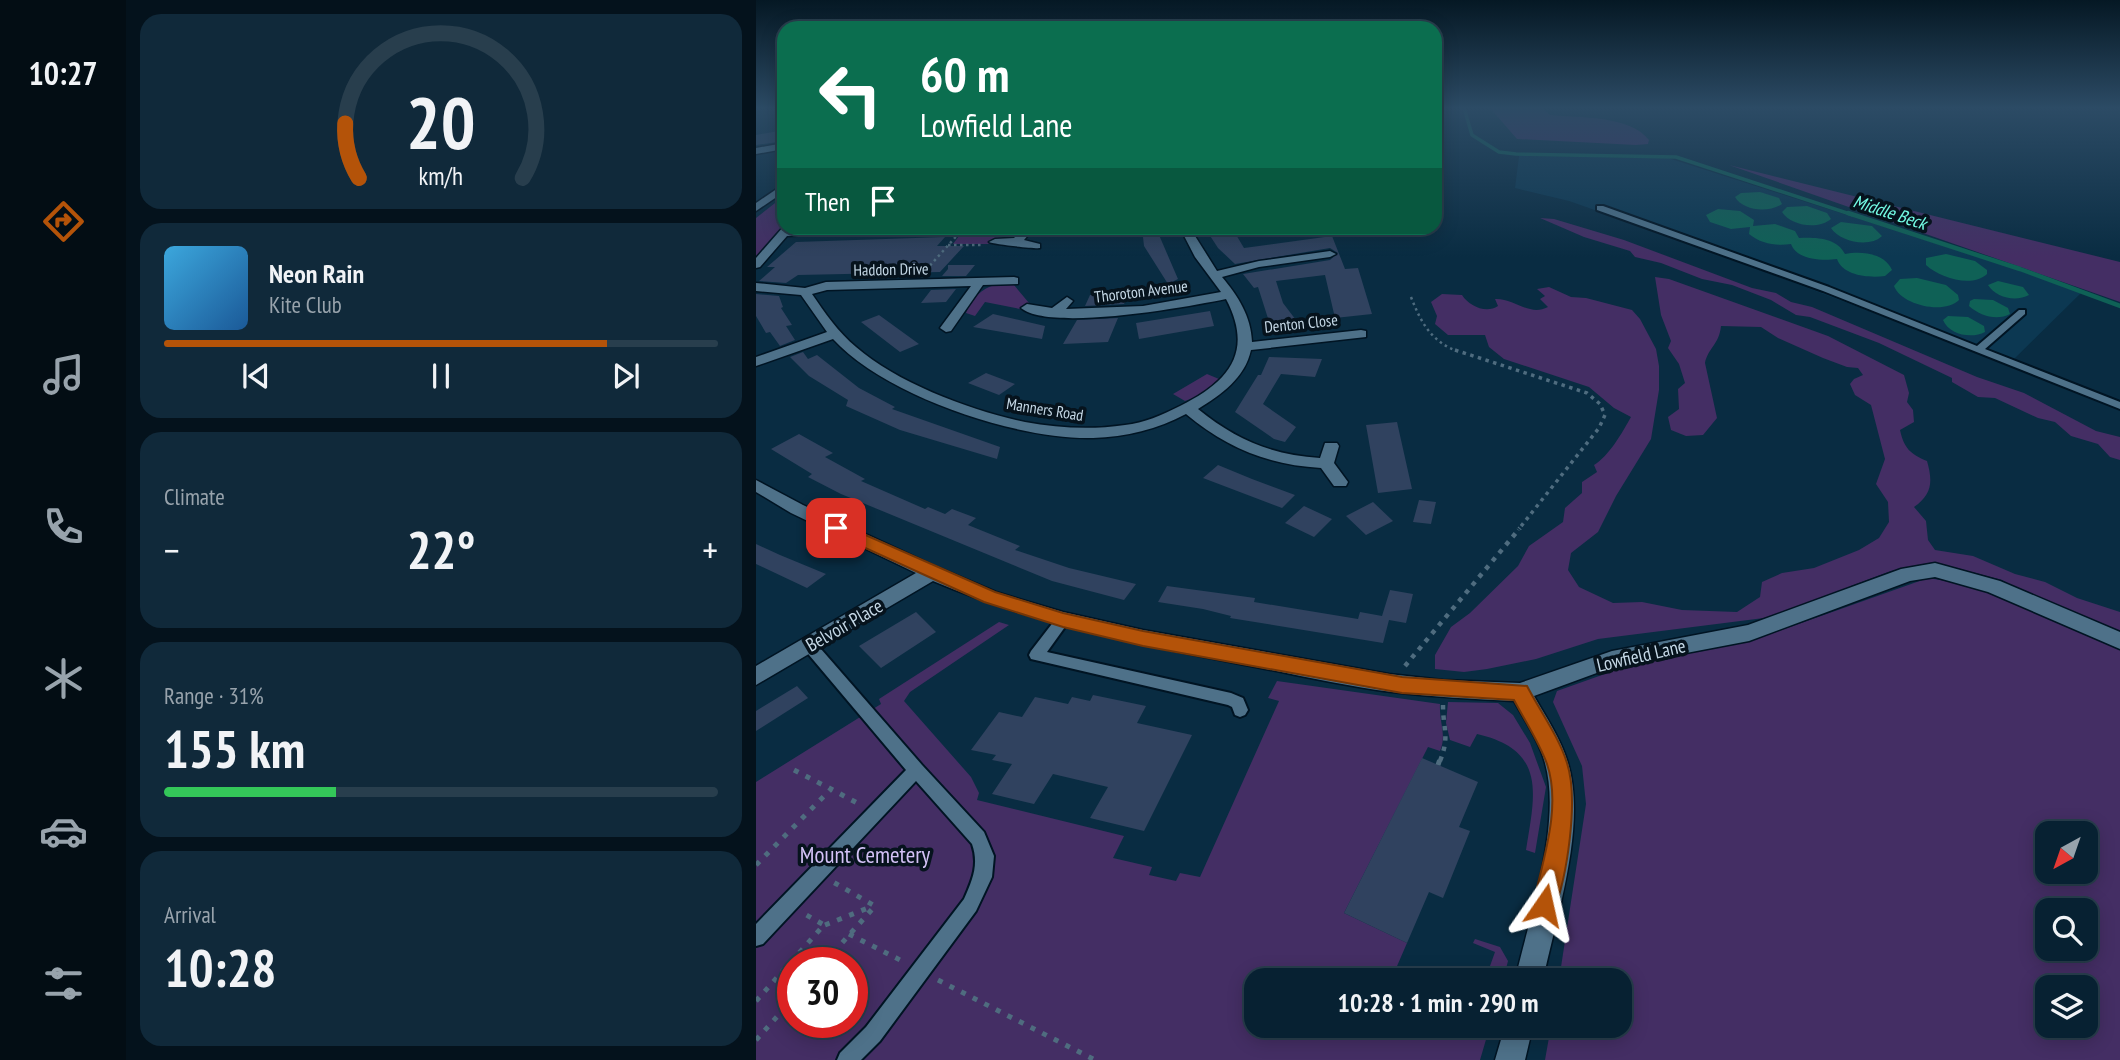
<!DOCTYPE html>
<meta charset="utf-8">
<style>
:root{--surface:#072132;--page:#10293a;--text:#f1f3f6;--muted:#98a3ac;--line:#283e4d;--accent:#b45309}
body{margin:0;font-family:"PT Sans Narrow",sans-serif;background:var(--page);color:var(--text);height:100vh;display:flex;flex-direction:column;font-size:26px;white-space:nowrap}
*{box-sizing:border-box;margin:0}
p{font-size:23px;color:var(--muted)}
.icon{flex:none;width:38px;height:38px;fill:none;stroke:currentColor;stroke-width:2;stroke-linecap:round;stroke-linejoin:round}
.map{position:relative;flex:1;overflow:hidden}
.side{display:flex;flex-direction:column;gap:14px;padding:14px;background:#04121c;width:630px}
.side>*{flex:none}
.banner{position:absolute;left:21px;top:21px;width:665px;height:214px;border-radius:21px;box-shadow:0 4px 18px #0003,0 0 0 2px var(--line);background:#0b6e4f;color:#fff;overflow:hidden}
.needle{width:46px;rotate:220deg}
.controls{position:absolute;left:1279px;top:821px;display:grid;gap:14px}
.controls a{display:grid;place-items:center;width:63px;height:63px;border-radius:14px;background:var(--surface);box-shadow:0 4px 18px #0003,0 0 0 2px var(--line);font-size:35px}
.speed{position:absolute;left:21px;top:947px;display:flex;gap:14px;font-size:35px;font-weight:700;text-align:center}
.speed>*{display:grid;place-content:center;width:91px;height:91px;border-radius:50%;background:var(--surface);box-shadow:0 4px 18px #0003,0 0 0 2px var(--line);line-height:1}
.speed .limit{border:10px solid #d22;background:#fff;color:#111}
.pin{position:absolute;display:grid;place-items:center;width:60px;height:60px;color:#fff;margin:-30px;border-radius:14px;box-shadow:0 4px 10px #0006}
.me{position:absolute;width:77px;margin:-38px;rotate:11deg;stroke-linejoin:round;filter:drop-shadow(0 0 5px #0008)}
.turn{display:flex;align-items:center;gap:24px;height:147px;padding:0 28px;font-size:32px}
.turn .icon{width:91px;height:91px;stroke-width:2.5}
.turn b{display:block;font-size:49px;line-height:60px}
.then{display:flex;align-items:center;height:66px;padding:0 28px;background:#0003;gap:14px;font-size:26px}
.big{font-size:52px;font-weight:700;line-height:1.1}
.side .widget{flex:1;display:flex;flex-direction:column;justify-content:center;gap:10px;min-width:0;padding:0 24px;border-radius:21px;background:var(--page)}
.side .dial{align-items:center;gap:0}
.dial svg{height:182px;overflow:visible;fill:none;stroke:var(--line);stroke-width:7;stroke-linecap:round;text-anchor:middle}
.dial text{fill:var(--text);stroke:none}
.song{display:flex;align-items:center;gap:21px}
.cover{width:84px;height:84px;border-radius:10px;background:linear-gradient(135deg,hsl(200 70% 55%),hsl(210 70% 35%))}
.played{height:7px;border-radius:4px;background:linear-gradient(90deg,var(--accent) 80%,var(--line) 80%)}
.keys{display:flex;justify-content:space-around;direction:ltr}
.heat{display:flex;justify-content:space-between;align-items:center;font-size:38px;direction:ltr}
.charge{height:10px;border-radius:5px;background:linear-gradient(90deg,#34c759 31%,var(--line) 0)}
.trip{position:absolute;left:488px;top:968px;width:388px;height:70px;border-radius:21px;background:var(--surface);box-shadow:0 4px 18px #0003,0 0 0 2px var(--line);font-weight:700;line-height:70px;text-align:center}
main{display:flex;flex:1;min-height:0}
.dock{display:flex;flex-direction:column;width:126px;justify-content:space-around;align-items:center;background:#030d14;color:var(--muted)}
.dock .icon{width:49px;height:49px}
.dock .active{color:var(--accent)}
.dock b{font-size:32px;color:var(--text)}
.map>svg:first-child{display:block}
.built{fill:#0c3852}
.green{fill:#442e64;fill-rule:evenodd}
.water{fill:#0f6156}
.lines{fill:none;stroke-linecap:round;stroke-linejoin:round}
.stream-far1{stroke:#0f6156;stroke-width:3.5}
.stream{stroke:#0f6156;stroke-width:4.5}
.building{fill:#30425f}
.service-casing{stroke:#001423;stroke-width:4}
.minor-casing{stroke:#001423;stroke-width:3}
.secondary-casing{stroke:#001423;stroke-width:3}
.path-far3{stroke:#4f6c7f;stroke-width:2.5;stroke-dasharray:2.5 3.5;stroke-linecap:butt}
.path-far2{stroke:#4f6c7f;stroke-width:3.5;stroke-dasharray:3.5 4.5;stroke-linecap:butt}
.path-far1{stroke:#4f6c7f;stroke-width:4.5;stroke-dasharray:4.5 6;stroke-linecap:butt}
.path{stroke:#4f6c7f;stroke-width:5;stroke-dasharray:5 8;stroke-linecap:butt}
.service{fill:#4e7189;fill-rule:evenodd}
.minor{fill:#4e7189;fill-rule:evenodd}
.secondary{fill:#4e7189;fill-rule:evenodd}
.route{fill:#b45309;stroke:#753606;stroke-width:2}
.labels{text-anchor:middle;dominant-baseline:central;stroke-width:7;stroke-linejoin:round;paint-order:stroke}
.far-street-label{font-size:16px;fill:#c5d8e6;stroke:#06131d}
.far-water-label{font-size:18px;font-style:italic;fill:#74fde5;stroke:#06131d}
.street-label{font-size:19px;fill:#c5d8e6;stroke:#06131d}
.near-park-label{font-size:23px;fill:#d3c1f6;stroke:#06131d}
</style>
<main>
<nav class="dock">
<b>10:27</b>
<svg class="icon active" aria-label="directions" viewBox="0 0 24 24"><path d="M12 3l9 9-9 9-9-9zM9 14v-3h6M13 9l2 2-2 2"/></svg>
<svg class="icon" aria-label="music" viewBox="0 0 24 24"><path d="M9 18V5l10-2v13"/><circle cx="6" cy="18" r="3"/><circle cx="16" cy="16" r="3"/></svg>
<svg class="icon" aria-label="phone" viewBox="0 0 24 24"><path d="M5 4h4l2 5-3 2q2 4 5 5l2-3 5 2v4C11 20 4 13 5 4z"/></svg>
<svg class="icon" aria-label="climate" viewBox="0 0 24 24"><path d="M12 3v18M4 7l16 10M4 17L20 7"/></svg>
<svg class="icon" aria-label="car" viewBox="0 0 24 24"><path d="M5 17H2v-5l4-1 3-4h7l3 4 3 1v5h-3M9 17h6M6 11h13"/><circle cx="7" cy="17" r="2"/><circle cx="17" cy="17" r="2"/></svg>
<svg class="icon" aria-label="filters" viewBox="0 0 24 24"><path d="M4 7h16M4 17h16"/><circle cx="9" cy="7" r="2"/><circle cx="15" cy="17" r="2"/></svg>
</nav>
<section class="side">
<div class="widget dial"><svg viewBox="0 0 100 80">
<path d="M14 69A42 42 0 1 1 86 69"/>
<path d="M14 69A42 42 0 0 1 8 45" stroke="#b45309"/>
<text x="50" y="56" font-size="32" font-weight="700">20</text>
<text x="50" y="72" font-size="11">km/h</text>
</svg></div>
<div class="widget">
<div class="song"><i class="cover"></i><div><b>Neon Rain</b><p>Kite Club</p></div></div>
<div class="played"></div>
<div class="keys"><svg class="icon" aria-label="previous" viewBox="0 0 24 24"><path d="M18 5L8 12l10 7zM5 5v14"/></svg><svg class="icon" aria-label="pause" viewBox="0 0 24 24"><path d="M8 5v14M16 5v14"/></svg><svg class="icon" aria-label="next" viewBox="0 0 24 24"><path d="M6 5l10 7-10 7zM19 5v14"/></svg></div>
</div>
<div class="widget"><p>Climate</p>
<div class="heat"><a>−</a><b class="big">22°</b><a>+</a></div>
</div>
<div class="widget"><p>Range · 31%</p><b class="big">155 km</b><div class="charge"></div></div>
<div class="widget"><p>Arrival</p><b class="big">10:28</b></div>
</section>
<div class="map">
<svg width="1364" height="1060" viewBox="0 0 1364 1060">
<rect width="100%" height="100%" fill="#092c42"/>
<path class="built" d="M763,156L912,158L1260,269L1325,293L1253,364L927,241L813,201L759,188Z"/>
<path class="green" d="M734,108H786L794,115C823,118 874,115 893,140L892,144L880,145L761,139Z
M973,165L1364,262V302Z
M28,196V225L0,259V218Z
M784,218L798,219L868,240L996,288L1020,293L1035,302L1056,307L1221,377L1268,393L1340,431L1364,437V460L1354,457L1342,444L1315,436L1299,422L1282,418L1239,398L1222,397L1196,382V378L1123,343L1054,317L1040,315L1015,300L976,285L946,279L905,263L879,257L874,251L828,237Z
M269,228L262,236L237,241L234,244H197L206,232Z
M899,277L913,279L1072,336L1148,375L1153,393L1151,402L1157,410L1158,422L1144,430C1148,448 1154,454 1171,461C1177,482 1176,494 1158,507L1170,521L1172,540L1179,550L1217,556L1259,574L1289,582L1321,598L1364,612V632L1269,594L1246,580L1178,562L1135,571L1095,586L1075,598L1008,618L842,639L780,659L731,669L708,672L679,669V655L695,627L714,613L762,566L773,546L807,522L809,508L826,493V482L841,472L838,465C853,456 866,433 875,417L858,408L833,387L748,359L733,347L729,335H692L679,324L681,316L675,302L686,294L706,295C713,306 730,314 742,306L739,299C758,298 773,317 792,307L784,299L789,296L781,289L793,287L815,297L830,298L876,310L884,319L900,349L903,366V390L895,439L860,496L842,532L815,553L812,570L823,587L857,603L886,602L926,610L981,612L1004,597L1006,582L1026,573L1058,568L1103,550L1123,538L1133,522L1132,502L1120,484L1129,459L1115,405L1099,395L1094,384L1098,379L1107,375L1102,368L1091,367L1067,358L1022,338L1005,327L965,326C963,345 952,348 949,363L961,418L947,435L930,436L915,430L912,417L923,409L922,389L929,383L923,364L912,348L915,341L905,315Z
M239,285H258L273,303L264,309L229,302L219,316L210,313C214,300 226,288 239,285Z
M451,374L463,379L445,395L429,401L417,394Z
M1172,578C1240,587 1302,620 1364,647V1060H789L795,1026H864V980H803L830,804L826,766L797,702L801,691L888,660L1003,638ZM1292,833H1330V872H1292ZM1292,910H1330V948H1292ZM1292,987H1330V1026H1292Z
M243,622L253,625L154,692L148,701L215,777L223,793L221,800L368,836L357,858L396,867L393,875L420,881L424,873L444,877L523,701L512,698L521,681L684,704C683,723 691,735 684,751L672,747L588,913L651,943L635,980H500V1026H698L711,1031L714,1026H734L724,1060H0V782L125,704L123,699ZM37,962H96V1022H37Z
M692,702L742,703L757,715L774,743L790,787L779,853L770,850C779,794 791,750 721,734L714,747L694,740L690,723Z
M719,939L744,947L752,961L747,980H729L739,952L717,943Z"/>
<path class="water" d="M1004,192L1023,198L1026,204C1013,213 987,211 979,197L985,193Z
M1051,206L1071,213L1075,219C1062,230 1035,226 1026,212L1031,207Z
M962,209L984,211L998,220L997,226L1019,224L1039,231L1043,238C1060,237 1081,238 1089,254C1105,251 1129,253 1136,270L1129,276C1113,278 1087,276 1081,259C1066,261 1041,260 1035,244C1020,246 1005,244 993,234L994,227L975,229L954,222L950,215Z
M1085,222L1116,226L1126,236C1114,248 1084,242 1075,228Z
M1190,254L1219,261L1231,270V274C1216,288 1184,278 1170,265V258Z
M1161,278L1190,285L1202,295L1203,300C1188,315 1145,305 1138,286L1144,279Z
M1242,281L1267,287L1273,295C1260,302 1240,298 1232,285Z
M1218,299L1237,300L1252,308L1254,314C1241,321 1224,316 1213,306L1214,301Z
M1192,316L1212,317L1228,326L1229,332C1216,339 1193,335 1187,320Z"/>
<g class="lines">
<path class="stream-far1" d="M708,108L716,135L743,152L760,154L920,157L1097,215"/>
<path class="stream" d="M1092,213L1264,269L1364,306"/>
</g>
<path class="building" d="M28,130V141L0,145V135Z
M386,228H400L422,279L412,284L388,246Z
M449,228H476L488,248L576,236L589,269L602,268L616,314L579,318L569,275L520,281L527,303L543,324L516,331L502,287L498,288L487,274L574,260L582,253L574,248L479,264L462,248Z
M189,237L181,246H208L184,272L42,275L30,283L3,281L19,267H11L40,242Z
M192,265H219L210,276H186L192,269Z
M200,289L190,302L165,303L175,290Z
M373,293L368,304L329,306L334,295Z
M0,294L23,296L27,307L25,308L36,325L30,326L39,340L24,346L14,332L10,333L0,316Z
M454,311L458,326L383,339L380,323Z
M237,314L289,326L286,339L217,327Z
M123,315L163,344L144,352L105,322Z
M362,318L352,342L307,344L321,320Z
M47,352L52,359L61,355L103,388L139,407L136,409L244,447L241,459L144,430L90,406L92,400L53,376L34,357Z
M513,357L566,359L559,377L525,374L507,404L540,427L529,442L518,439L479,412L502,375H505Z
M230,373L259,384L243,395L212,383Z
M641,422L656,489L622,493L610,425Z
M43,434L77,453L69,457L109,479L105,481L169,509L172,507L189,514L196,509L220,518L212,525L264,546L259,550L313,568L380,584L368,600L296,581L85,494L52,477L56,474L15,449Z
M462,465L496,479L539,495L526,508L447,478Z
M663,500L680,502L675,524L657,522Z
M617,502L637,521L610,535L590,516Z
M548,506L576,519L558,537L529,523Z
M0,544L24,555L70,574L51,588L0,564Z
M411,586L499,598L498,602L602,619L604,612L626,616L634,590L657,594L650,623L633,620L627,643L474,618L475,616L447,609L402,602Z
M160,612L180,632L125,668L103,646Z
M41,686L52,698L0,731V711Z
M337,695L390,706L381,723L436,735L388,831L334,818L352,787L297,774L278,804L236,794L256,764L236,760L240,755L215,750L243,712L266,717L279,697L312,704L316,697L334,701Z
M666,758L722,782L703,827L714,831L687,898L673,892L651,943L588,913Z"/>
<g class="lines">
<g class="service-casing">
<path id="service" d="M841,206H847L1073,287L1221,346L1263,310H1269V314L1229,349L1364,402V409L1067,291L841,210Z
M307,615L312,616L314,620L291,652L475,693L487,698L492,710L489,715L484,717L479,715L476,707L472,705L275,659L273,655L275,651L302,616Z
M53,639L58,641L166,765L228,832L238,856L236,877L220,911L124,1041L105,1060H81L84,1053L110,1027L208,899C217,879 223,864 216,844L160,781L7,944L0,946V924L150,770L48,649L46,645L48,641Z"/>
</g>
<g class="minor-casing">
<path id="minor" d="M28,143V149L0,154V148Z
M28,226L36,229L169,228L182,231L177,234L145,231L31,236L4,267L0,268V258Z
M268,228H278L268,240L284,244V248C279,249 236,244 233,242L239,239L258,238Z
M424,228H434L461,271L503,261L574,251L580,254L574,257L503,267L466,277C482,296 495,316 496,342L605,330L610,331V337L495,350C489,378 465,395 442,409C479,439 515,455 564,458L569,443H581L583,446L578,463L592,482L590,486H578L565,468C512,465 471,448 430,414C402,429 370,437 337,438C261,440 129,396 77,339L0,366V357L71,332L45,295L0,291V283L49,288L70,282L258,277L262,278V284L227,285L195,331L190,332L184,328L215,286L71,290L56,294C69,313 82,332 100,347C141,383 216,411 269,422C302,428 335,430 369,425C388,423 406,415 424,406C473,382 498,352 470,299C431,307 294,332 265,308L271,304L296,308L311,297L317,301L310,309L387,306L465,292L439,257Z
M0,480L47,505L183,568L240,592L307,612L387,630L633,674L687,680L764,683L856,651L992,625L1145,569L1179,563L1244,581L1364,632V649L1232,592L1179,577L1154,581L993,641L857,667L778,696C790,717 805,739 812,763C831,826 800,917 787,980H759C773,919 806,824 789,763C783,741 769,721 758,701C717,699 677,697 636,692C587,686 538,674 489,665C379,644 282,625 177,581L0,685V666L160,573L35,513L0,492Z
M749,1026H777L769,1060H739Z"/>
</g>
<g class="secondary-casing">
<path id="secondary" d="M28,184V192L0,211V203Z"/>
</g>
<path class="path-far3" d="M205,231L234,228
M192,245H225
M170,270L205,231H192
M655,297C665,323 676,343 704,352"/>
<path class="path-far2" d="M699,350L831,393L844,404L849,415L843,428L762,530"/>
<path class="path-far1" d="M649,666L764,528
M684,761C694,736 687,730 687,705"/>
<path class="path" d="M682,765L684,759
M38,770L75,789
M0,865L75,789L103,804
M69,925L117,906
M93,934L148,962
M69,962L119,906L77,882
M182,980L339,1060
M0,1001L68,925L47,913
M0,1040L37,999"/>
<use href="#service" class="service"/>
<use href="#minor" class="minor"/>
<use href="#secondary" class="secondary"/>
</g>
<linearGradient id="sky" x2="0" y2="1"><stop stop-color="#051824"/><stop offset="0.42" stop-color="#2c4b65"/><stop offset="1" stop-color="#2c4b65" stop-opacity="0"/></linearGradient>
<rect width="1364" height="257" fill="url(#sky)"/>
<path class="route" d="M80,522L239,592L307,613L387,631L646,677L771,686C784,711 803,737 811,763C823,800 811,878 797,913L788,917L780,913L777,905C786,862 806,808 791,764C783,742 769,721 758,700L646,693L387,646L307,627L228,602L74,532L72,528L74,524Z"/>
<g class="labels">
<g class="far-street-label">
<text transform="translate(135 269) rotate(-1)">Haddon Drive</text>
<text transform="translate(385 291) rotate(-7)">Thoroton Avenue</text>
<text transform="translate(545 323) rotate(-6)">Denton Close</text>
<text transform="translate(289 409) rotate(9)">Manners Road</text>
</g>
<g class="far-water-label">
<text transform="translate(1134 212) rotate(18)">Middle Beck</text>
</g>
<g class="street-label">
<text transform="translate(88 625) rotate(-30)">Belvoir Place</text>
<text transform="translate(885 655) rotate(-13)">Lowfield Lane</text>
</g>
<g class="near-park-label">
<text x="109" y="854">Mount Cemetery</text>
</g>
</g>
</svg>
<div class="controls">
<a><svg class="needle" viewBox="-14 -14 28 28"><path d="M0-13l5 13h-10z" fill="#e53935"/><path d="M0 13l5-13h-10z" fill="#98a3ac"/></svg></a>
<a><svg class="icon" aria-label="search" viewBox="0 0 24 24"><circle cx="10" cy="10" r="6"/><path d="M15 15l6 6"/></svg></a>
<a><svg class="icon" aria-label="layers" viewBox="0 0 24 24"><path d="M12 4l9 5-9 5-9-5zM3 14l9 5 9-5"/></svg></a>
</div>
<div class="speed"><div class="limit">30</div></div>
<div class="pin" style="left:80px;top:528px;background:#d93025"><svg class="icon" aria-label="arrive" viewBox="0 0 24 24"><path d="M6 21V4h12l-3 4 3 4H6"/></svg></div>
<svg class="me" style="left:788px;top:905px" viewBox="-20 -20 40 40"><path d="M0-17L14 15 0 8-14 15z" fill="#b45309" stroke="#fff" stroke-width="4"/></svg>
<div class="trip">10:28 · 1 min · 290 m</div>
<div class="banner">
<div class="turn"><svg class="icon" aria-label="left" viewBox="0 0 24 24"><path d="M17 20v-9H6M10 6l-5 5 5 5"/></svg><div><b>60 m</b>Lowfield Lane</div></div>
<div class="then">Then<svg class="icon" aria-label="arrive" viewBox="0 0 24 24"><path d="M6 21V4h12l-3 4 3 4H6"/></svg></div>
</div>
</div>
</main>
